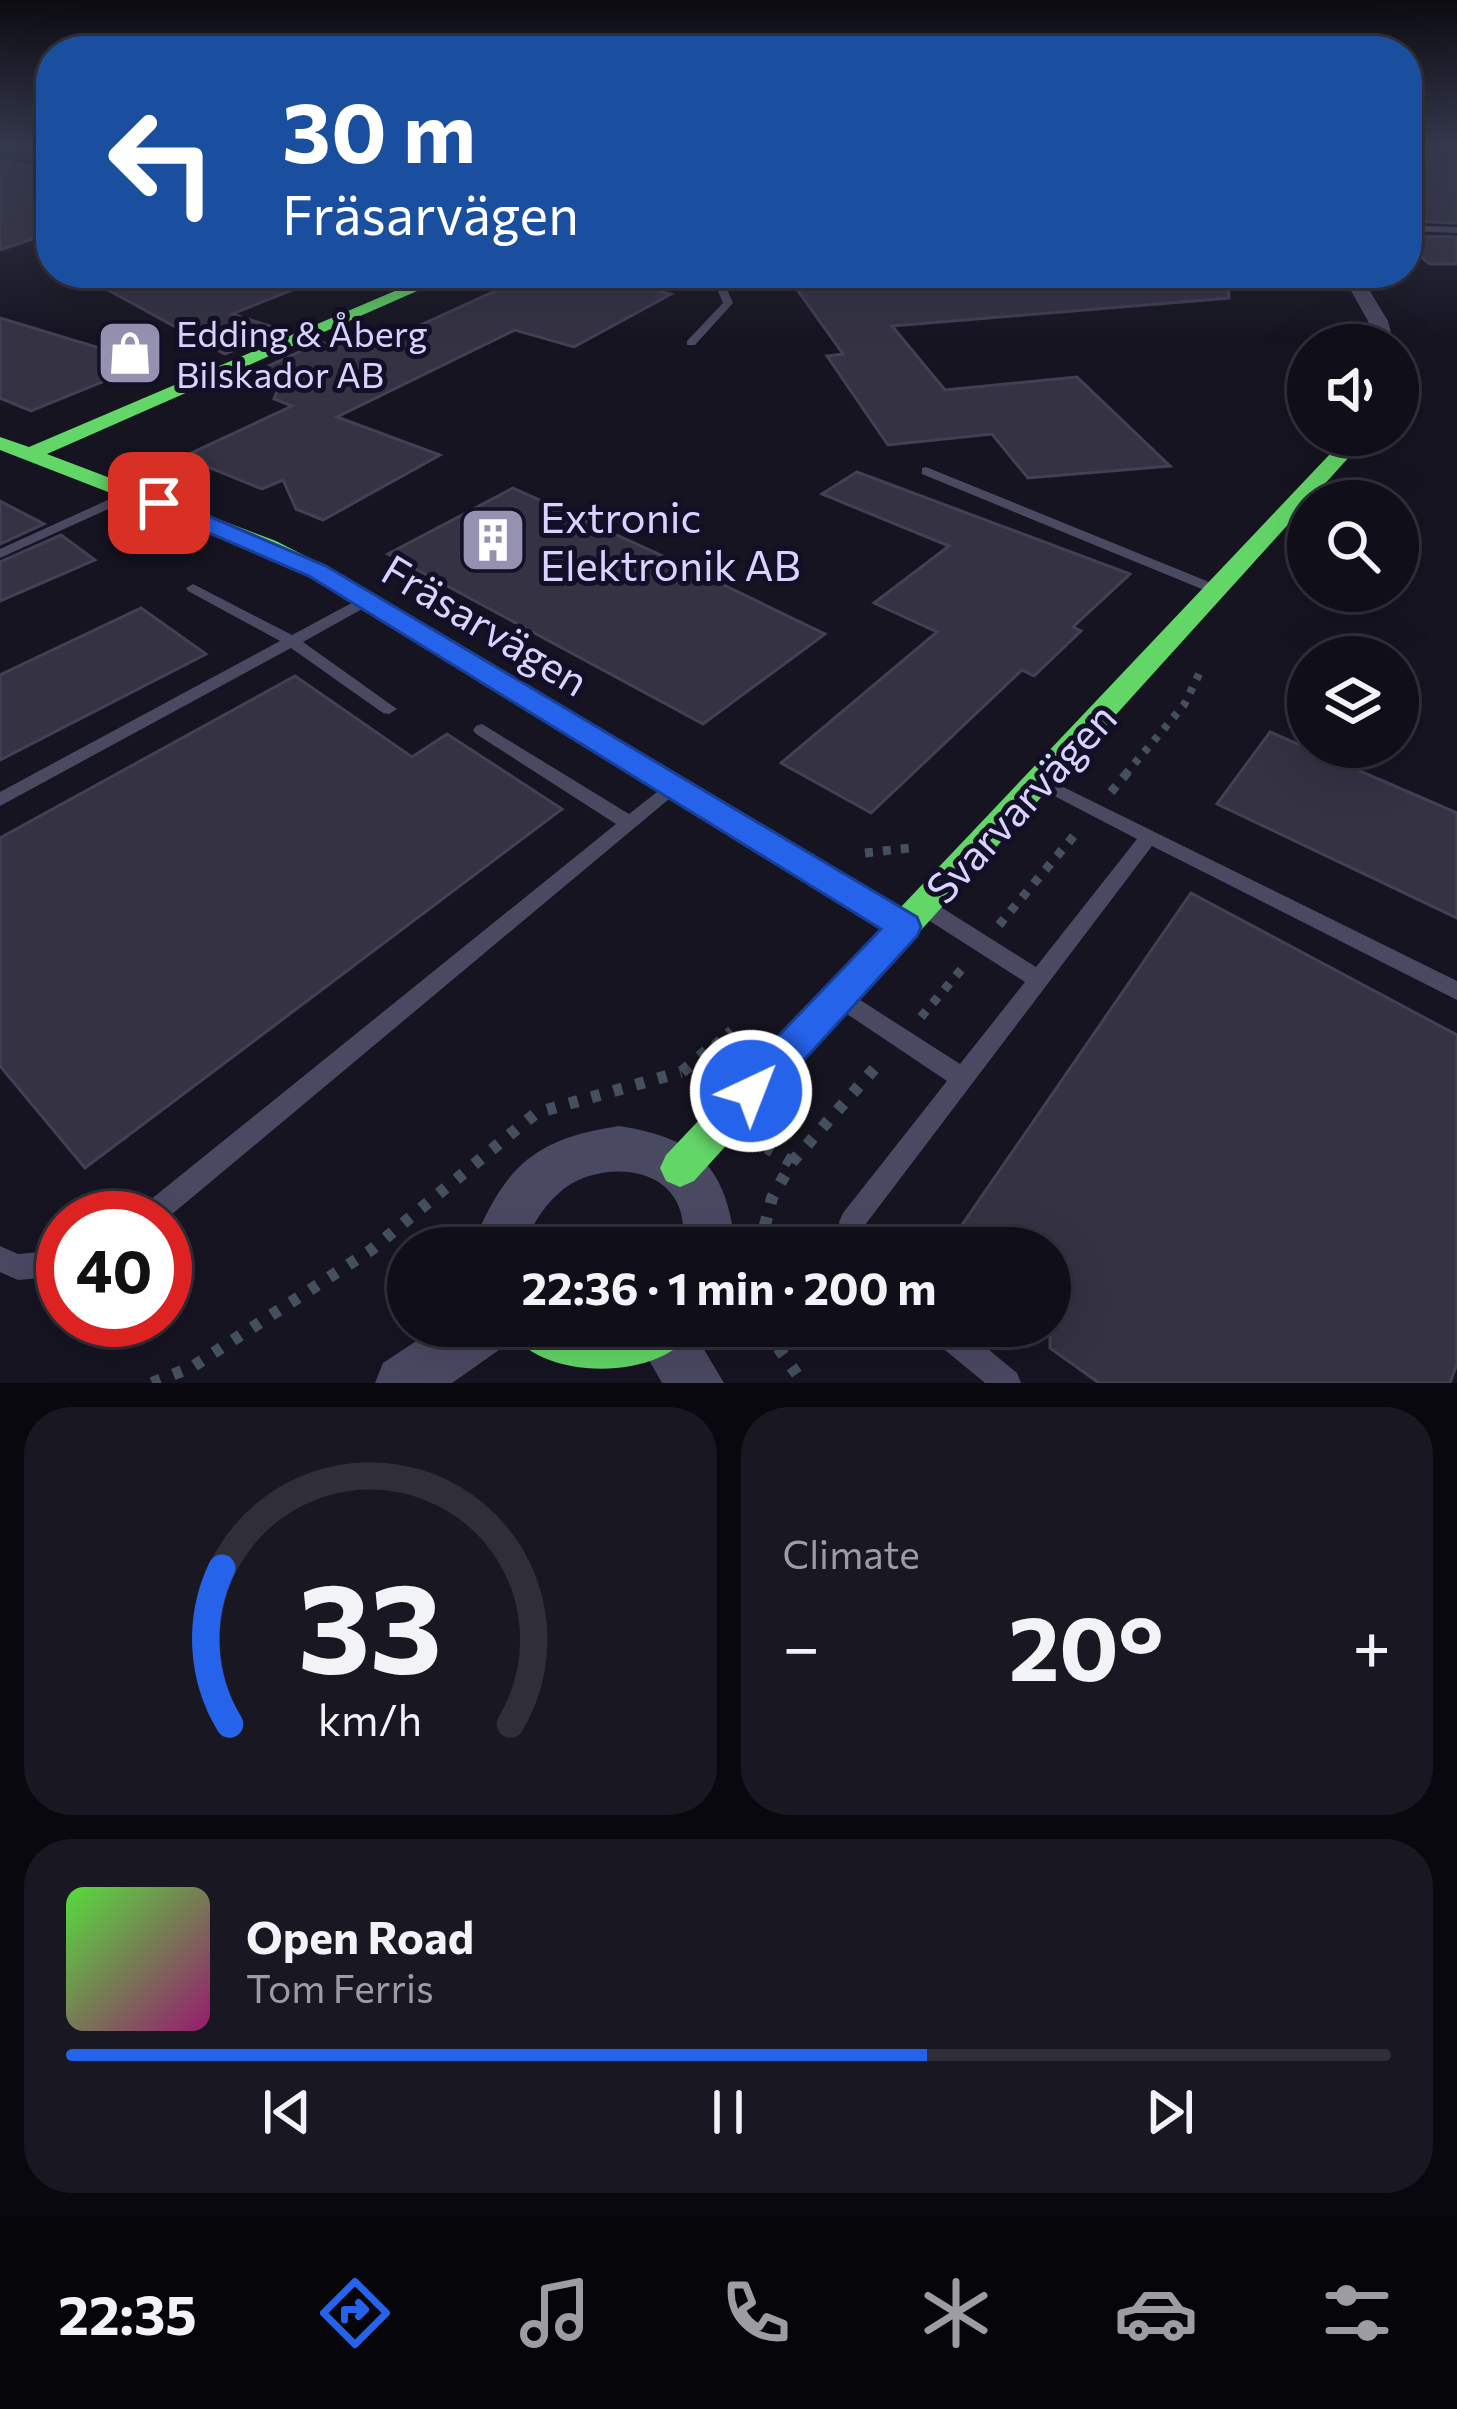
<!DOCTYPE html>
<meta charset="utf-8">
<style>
:root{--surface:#100f19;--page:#191822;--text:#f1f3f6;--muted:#9c9ca2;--line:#302f38;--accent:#2563eb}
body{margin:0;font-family:Commissioner,sans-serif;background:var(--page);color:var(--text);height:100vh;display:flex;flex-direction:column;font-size:45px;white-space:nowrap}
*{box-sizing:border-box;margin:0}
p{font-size:39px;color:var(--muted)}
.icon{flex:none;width:66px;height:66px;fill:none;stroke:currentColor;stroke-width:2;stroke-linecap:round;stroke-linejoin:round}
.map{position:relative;height:1383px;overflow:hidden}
.details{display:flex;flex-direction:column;gap:24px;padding:24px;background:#09080e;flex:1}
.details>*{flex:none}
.banner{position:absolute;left:36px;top:36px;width:1386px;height:252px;border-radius:48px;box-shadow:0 12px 48px #0002,0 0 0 3px var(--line);background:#1a4fa0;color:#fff;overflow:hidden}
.controls{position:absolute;left:1287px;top:324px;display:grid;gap:24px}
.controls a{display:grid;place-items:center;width:132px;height:132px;border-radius:50%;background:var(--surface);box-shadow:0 12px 48px #0002,0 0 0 3px var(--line);font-size:60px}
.speed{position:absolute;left:36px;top:1191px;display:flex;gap:24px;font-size:60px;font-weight:700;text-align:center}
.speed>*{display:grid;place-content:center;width:156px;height:156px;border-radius:50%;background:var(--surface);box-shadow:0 12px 48px #0002,0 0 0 3px var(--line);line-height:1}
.speed .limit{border:18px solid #d22;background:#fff;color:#111}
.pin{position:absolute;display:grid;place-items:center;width:102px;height:102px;color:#fff;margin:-51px;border-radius:24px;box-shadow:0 6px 18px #0006}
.me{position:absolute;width:132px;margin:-66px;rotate:43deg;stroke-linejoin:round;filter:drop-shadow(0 0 9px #0008)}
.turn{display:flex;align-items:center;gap:42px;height:252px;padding:0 48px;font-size:54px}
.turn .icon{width:156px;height:156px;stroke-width:2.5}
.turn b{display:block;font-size:84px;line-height:102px}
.big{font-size:90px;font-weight:700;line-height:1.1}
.details .widget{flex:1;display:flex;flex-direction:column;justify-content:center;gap:18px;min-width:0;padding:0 42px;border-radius:48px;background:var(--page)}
.details .dial{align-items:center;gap:0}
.dial svg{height:312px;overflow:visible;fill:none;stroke:var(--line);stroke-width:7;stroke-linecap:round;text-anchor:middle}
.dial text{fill:var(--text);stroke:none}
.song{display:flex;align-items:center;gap:36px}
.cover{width:144px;height:144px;border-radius:18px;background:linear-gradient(135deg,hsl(110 70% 55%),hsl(320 70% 35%))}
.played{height:12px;border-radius:6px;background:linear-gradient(90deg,var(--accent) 65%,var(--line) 65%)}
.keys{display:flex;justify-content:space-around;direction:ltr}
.heat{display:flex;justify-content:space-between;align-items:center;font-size:66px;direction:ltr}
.details .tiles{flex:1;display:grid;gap:24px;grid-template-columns:1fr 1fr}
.widget:last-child{grid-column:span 2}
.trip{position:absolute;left:387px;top:1227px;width:684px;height:120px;border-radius:60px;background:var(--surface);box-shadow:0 12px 48px #0002,0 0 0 3px var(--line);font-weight:700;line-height:120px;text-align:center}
.menu{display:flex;height:192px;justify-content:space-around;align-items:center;background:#06060a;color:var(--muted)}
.menu .icon{width:84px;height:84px}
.menu .active{color:var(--accent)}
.menu b{font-size:54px;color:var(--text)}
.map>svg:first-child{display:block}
.building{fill:#343243;stroke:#433f54;stroke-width:3}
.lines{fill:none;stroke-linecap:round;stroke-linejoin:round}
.path-far4{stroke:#44505f;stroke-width:4.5;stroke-dasharray:3 6;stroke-linecap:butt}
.path-far3{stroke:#44505f;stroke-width:6;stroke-dasharray:4.5 8;stroke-linecap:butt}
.path-far2{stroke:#44505f;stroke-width:8;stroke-dasharray:6 9;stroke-linecap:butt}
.path-far1{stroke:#44505f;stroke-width:9;stroke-dasharray:8 10;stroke-linecap:butt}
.path{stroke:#44505f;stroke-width:12;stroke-dasharray:9 14;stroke-linecap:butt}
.lane{fill:#4a4962;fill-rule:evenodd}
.street{fill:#4a4962;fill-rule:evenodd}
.fast{fill:#63d668;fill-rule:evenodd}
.route{fill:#2563eb;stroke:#184099;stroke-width:3}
.labels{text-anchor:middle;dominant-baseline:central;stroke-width:10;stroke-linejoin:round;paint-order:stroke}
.far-poi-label{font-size:36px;fill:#d9d4ff;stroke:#130f26;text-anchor:start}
.poi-label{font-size:42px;fill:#d9d4ff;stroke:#130f26;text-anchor:start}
.street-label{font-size:42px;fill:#d9d4ff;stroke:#130f26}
</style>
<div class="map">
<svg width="1457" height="1383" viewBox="0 0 1457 1383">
<rect width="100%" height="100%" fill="#161421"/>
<path class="building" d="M1407,145H1457V223L1407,221Z
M0,160L51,170V233L0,250Z
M1407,236L1457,237V264H1430L1407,246Z
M77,273H329L330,275L232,314L282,330L225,354Z
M535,273H582L671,294L574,347L515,330L337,417L440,455L323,520L296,509L283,480L262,489L183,457L292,406L274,399L280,384L257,371L321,342L336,347L373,331L394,337Z
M916,273H1228L1229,298L892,326L945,390L1077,377L1170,466L1028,478L992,434L888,445L827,356L843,354L796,288L921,278Z
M0,318L149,363L31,411L0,398Z
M857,472L1130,574L1073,627L1081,631L1034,676L1022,670L871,813L781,763L937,632L874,603L949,546L822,494Z
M513,488L674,561L825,634L703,724L388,554Z
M0,501L44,524L0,544Z
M61,535L95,560L0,601V562Z
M141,608L206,654L0,760V675Z
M295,676L412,757L447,734L562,809L85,1168L0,1066V838Z
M1270,732L1457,813V918L1217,804Z
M1191,893L1457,1035V1364L1450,1383H1099L1050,1348V1248H946Z"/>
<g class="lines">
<path class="path-far4" d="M1409,390V357"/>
<path class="path-far3" d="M1398,436L1409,387"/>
<path class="path-far2" d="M1125,775L1184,705L1201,670"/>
<path class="path-far1" d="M1111,792L1128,772
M865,853L910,848
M999,925L1078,831
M921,1017L966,964
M714,1045L731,1030"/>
<path class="path" d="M682,1072L717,1042
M792,1162L883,1059
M759,1248L772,1198L792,1162L767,1148
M772,1326L777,1346L803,1383
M152,1383L192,1367L371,1250L536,1113L681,1072"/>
<path class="lane" d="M1407,225L1457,227V233L1407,231Z
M710,273H720L733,303L695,345H687V341L723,303Z
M926,467L1219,586L1221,589L1214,593L1209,592L922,474V468Z
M132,489L139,493L137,496L0,558V549Z
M193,584L292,635L361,598H371L373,601L371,604L303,642L397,709L389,714L383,713L291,648L0,806V792L280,641L188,591L186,588Z
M482,724L629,814L666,785H678L681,789L165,1220V1218H135L139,1209L616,824L476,734L473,730L476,726Z
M1045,778L1457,981V1000L1152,846L865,1225L869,1248H843L839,1222L843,1213L947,1081L841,1010L838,1004L841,998L849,995L857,998L960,1064L1025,982L922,916L919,910L922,904L929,902L936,904L1036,967L1137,839L1039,788L1036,784L1039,780Z
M0,1246L18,1254L63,1250V1276L18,1280L0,1272Z
M924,1326H960L1017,1373L1021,1383H985L928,1336Z"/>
<path class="street" d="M7,145L51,148V156L9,148Z
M1341,273H1359L1388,321L1394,345H1372L1368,321Z
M619,1126C700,1139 726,1167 736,1248H684C683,1236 684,1221 680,1210C664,1161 591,1163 559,1193C541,1209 532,1226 523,1248H471C504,1169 531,1139 619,1126Z
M439,1326H514L506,1345L452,1383H375L383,1363Z
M641,1326H690L724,1383H662L636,1337Z"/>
<path class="fast" d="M437,273H458L47,454L276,541L325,566L900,908L1348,435H1369L694,1181L680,1187L666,1181L660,1168L666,1155L880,929L309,576L260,551L0,450V437L29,447Z
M508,1326L602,1331L695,1326C668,1383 534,1383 508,1326Z"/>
</g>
<linearGradient id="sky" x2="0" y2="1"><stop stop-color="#0c0b12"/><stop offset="0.43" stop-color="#363a4e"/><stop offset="1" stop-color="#363a4e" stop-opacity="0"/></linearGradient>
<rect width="1457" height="339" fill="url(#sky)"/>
<path class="route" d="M151,498H166L326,566L917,917L921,927L917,936L764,1104L751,1109L737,1104L731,1091L737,1079L881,929L309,576L151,508Z"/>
<defs>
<g id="shop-square" transform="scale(3.45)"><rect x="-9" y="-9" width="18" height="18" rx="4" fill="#9591b1" stroke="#130f26"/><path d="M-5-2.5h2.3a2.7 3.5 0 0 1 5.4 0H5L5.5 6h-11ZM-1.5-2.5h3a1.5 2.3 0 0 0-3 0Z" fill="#fff"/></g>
<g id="building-square" transform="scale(3.45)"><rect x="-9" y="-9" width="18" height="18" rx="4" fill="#9591b1" stroke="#130f26"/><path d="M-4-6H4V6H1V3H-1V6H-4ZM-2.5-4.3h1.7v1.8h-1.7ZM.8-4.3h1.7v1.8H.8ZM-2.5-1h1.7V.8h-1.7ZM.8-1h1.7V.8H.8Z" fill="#fff"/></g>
</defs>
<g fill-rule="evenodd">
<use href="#shop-square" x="130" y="353"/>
<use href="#building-square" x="493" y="540"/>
</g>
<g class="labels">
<g class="far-poi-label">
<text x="176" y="332">Edding &amp; Åberg<tspan x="176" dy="41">Bilskador AB</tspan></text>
</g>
<g class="poi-label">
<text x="540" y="516">Extronic<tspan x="540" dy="48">Elektronik AB</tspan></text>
</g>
<g class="street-label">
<text transform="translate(486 624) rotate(31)">Fräsarvägen</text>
<text transform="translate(1020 802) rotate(-47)">Svarvarvägen</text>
</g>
</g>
</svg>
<div class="controls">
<a><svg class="icon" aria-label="sound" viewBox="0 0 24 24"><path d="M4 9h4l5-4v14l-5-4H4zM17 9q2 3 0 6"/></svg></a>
<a><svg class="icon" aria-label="search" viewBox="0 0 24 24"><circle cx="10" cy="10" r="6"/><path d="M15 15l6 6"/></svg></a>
<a><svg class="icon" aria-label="layers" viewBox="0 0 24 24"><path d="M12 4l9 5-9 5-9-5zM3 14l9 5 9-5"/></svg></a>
</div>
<div class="speed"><div class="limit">40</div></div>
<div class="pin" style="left:159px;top:503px;background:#d93025"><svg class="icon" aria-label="arrive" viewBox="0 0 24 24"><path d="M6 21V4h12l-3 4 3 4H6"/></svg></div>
<svg class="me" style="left:751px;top:1091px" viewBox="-20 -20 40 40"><circle r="17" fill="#2563eb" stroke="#fff" stroke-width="3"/><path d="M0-11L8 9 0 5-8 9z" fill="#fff"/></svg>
<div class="trip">22:36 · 1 min · 200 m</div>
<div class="banner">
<div class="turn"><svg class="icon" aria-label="left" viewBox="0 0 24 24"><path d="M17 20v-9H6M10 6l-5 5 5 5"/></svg><div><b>30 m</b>Fräsarvägen</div></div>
</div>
</div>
<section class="details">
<div class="tiles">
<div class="widget dial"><svg viewBox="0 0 100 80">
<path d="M14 69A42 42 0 1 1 86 69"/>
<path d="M14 69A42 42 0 0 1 12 29" stroke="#2563eb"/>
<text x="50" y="56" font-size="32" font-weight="700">33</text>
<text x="50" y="72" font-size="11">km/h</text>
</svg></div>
<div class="widget"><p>Climate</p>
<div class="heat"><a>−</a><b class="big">20°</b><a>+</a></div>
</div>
<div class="widget">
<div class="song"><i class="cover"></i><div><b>Open Road</b><p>Tom Ferris</p></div></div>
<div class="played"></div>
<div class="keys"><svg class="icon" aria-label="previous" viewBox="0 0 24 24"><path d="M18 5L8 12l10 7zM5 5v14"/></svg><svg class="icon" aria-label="pause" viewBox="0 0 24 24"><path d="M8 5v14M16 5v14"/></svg><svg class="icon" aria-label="next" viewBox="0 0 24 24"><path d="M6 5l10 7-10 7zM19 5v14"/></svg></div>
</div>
</div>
</section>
<nav class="menu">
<b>22:35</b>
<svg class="icon active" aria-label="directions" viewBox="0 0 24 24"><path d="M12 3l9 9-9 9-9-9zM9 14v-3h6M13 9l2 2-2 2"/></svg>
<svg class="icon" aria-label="music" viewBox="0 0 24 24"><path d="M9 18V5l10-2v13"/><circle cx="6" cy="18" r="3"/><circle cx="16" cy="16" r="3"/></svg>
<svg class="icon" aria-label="phone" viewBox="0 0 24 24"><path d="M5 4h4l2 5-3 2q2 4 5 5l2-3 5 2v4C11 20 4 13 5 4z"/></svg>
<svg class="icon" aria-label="climate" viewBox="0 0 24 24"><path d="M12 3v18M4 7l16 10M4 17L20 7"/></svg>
<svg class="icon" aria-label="car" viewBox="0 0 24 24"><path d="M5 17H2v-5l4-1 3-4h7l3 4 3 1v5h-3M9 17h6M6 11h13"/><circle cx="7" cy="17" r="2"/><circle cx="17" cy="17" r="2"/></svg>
<svg class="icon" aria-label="filters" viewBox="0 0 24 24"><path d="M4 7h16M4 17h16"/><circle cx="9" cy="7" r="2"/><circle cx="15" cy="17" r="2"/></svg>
</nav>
